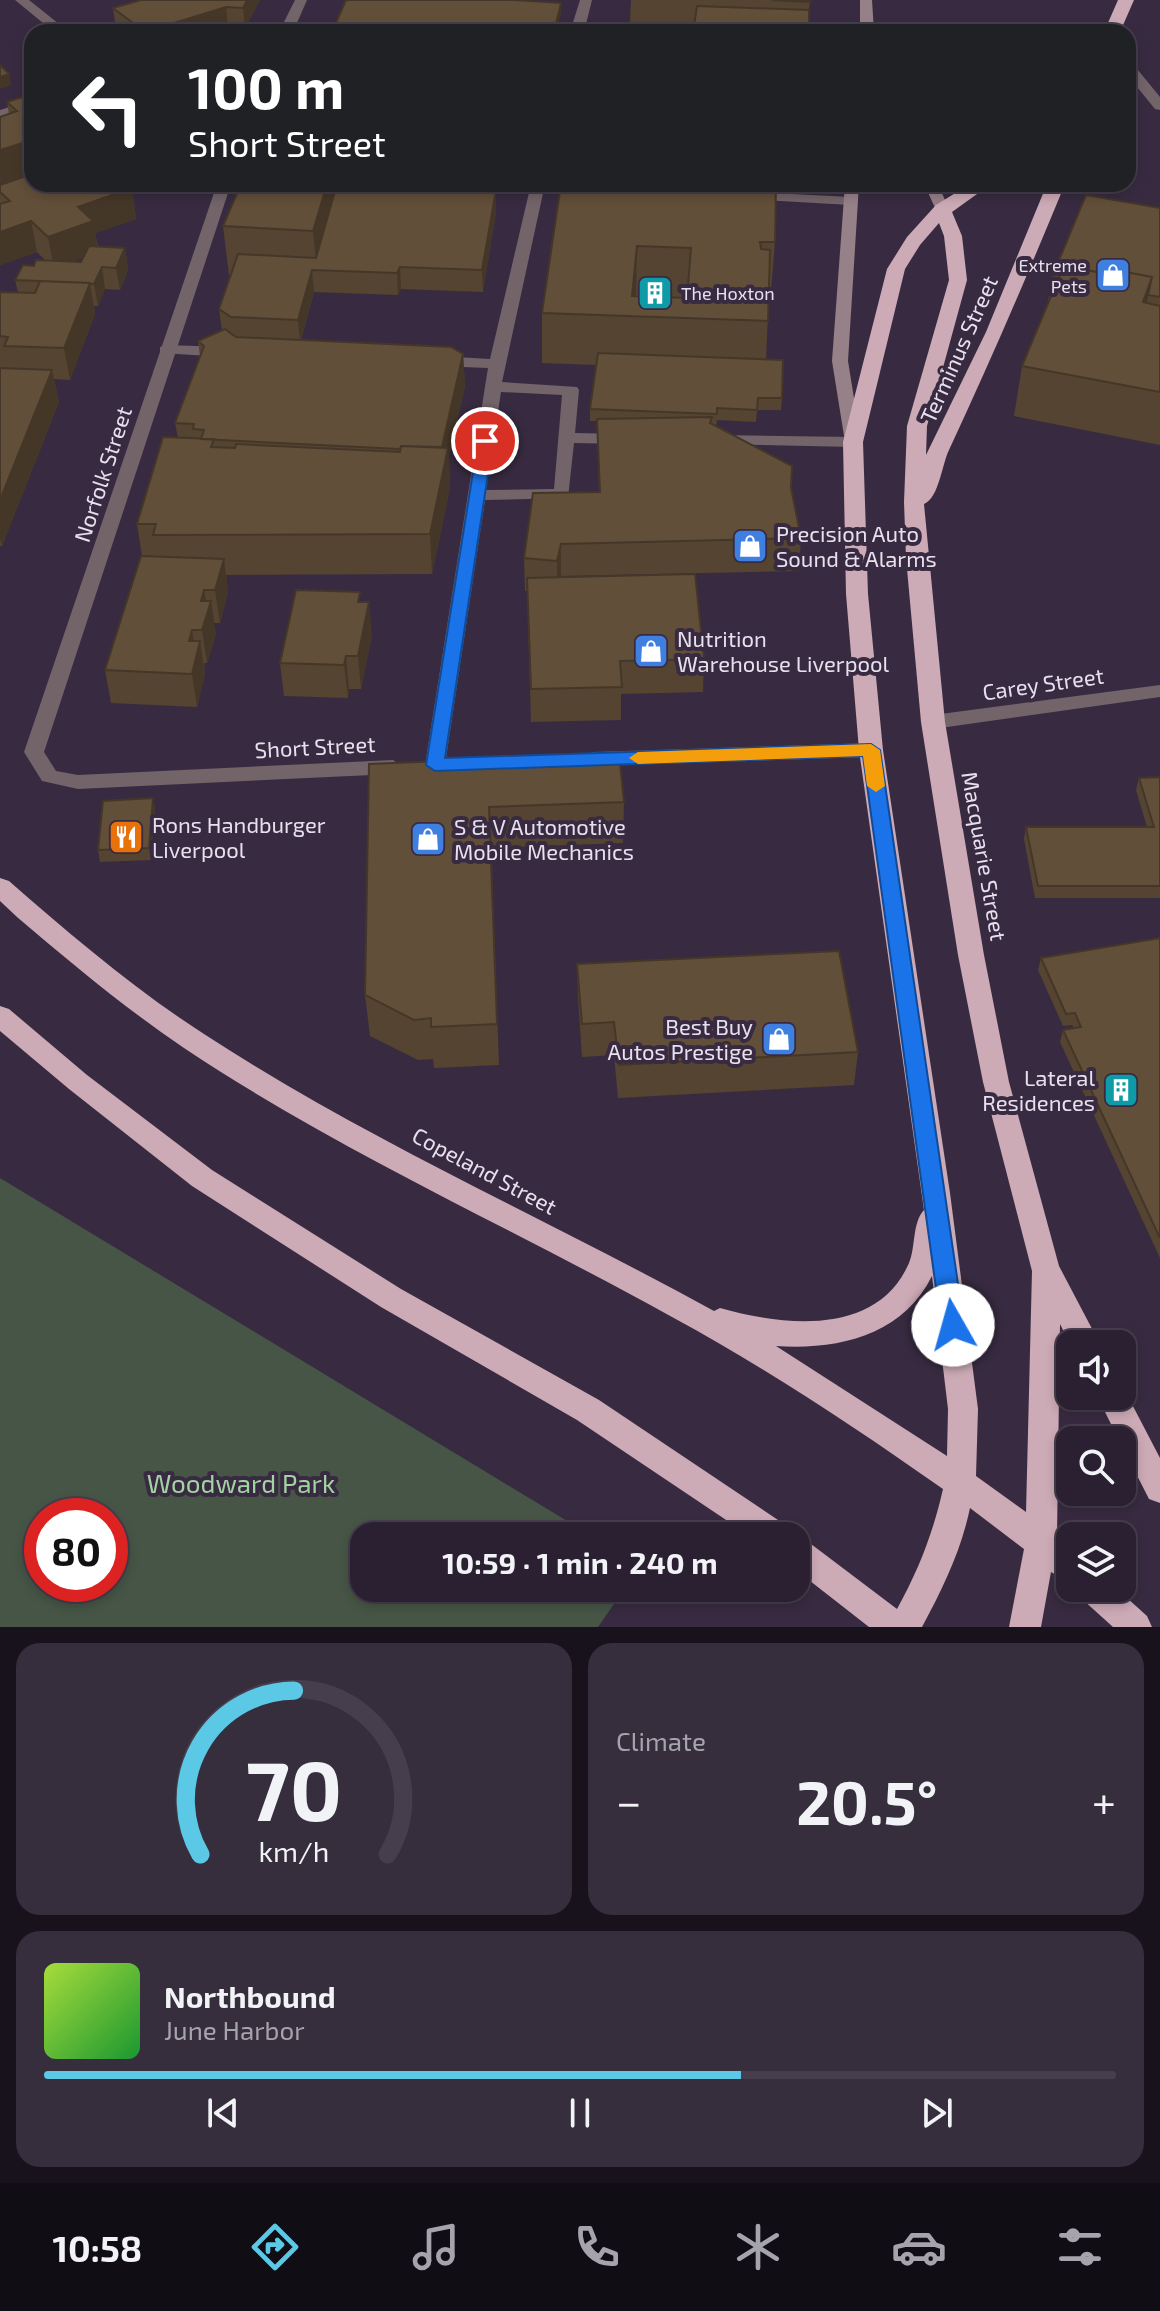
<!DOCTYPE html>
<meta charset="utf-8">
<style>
:root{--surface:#2a2031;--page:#362d3d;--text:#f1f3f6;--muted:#a5a3ab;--line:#463e4d;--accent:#5bc8e6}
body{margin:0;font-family:"Exo 2",sans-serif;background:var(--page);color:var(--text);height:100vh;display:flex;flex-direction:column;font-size:30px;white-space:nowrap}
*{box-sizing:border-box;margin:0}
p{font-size:26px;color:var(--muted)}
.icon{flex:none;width:44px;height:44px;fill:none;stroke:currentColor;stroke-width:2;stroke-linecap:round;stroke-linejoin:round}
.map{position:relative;height:1627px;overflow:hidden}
.details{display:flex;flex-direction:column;gap:16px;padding:16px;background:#17121b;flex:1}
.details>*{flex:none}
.banner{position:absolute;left:24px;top:24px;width:1112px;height:168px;border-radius:24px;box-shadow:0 4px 12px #0003,0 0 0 2px var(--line);background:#202124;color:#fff;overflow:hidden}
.tools{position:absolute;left:1056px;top:1330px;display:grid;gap:16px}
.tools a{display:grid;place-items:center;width:80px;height:80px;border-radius:16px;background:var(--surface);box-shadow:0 4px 12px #0003,0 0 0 2px var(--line);font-size:40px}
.speed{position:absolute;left:24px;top:1498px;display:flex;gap:16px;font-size:40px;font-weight:700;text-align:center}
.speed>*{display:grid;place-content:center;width:104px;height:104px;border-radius:50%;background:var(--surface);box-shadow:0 4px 12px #0003,0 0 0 2px var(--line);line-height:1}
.speed .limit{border:12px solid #d22;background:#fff;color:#111}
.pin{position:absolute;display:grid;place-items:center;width:68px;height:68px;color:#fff;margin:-34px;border:4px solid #fff;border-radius:50%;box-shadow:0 2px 8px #0007}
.me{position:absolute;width:88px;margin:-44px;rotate:353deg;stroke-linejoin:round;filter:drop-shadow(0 0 6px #0008)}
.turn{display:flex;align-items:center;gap:28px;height:168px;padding:0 32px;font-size:36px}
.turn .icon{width:104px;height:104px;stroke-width:2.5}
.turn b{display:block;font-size:56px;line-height:68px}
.big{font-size:60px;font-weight:700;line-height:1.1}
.details .widget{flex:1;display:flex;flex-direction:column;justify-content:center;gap:12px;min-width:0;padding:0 28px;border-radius:24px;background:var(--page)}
.details .dial{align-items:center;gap:0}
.dial svg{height:208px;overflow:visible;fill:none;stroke:var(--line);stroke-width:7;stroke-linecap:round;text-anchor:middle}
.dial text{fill:var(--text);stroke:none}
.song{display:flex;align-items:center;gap:24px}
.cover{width:96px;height:96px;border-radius:12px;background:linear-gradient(135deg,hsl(80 70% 55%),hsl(130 70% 35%))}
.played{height:8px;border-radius:4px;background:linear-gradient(90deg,var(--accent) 65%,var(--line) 65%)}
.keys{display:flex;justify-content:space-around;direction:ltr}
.heat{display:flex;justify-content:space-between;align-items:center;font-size:44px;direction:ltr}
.details .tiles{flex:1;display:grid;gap:16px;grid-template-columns:1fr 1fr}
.widget:last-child{grid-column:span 2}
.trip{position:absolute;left:350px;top:1522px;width:460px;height:80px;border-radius:24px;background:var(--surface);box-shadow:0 4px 12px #0003,0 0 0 2px var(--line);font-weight:700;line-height:80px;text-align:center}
.tab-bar{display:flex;height:128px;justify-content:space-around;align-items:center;background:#110d14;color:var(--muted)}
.tab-bar .icon{width:56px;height:56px}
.tab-bar .active{color:var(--accent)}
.tab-bar b{font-size:36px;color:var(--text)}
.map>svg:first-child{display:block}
.green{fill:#465546;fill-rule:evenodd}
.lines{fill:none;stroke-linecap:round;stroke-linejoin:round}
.lane{fill:#726469;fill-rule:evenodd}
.street{fill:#726469;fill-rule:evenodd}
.secondary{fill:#978188;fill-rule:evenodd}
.highway{fill:#ccaab6;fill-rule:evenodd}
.wall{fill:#544431;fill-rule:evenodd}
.shaded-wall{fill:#453728}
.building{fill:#624f39;stroke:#453728;stroke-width:2;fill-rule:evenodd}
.route{fill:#1a73e8;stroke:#114b97;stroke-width:2}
.slow{fill:#f59e0b}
.labels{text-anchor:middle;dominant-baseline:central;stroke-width:8;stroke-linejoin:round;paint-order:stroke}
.far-poi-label{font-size:18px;fill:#e8e0ee;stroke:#382b41;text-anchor:end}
.street-label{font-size:22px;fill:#e8e0ee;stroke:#382b41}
.poi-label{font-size:22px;fill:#e8e0ee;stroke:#382b41;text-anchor:start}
.near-park-label{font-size:26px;fill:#a3d2a3;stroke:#382b41}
</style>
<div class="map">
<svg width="1160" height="1627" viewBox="0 0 1160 1627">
<rect width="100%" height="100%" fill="#382b41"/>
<path class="green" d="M0,1178L592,1536H364V1588H625L598,1627H0ZM42,1516H110V1584H42Z"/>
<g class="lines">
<path class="lane" d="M580,0H592L584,32H570Z
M531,184H545L502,382L577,387L579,390L575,433L625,434L633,439L625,444L574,443L568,498L485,500L445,765L435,772L425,765L488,368L438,366L430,361L438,356L490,359ZM501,392L562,395L554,489L486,490Z
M166,345L226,347L234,352L226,357L160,353V347Z
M717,435L853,437L861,442L853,447L711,444L709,440Z"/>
<path class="street" d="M15,0H29L69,32H54Z
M295,0H307L293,32H279Z
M1128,63L1133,64L1160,97V110L1155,109L1128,76Z
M32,100V109L0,119V110Z
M217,184H231L44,752L56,771L78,775L393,760L403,767L393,774L78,789L42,781L24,752Z
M490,184H588L594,188L587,192L497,188Z
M751,192L851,197L858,201L851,205L746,199V193Z
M1160,685V697L933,729L923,722L933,715Z
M871,743L881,750L871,757L593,766L583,759L593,752Z"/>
<path class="secondary" d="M860,0H872L874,32H860Z
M845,184H859L848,361L861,442L853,447L845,442L832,361Z
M924,184H938L949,209L947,212H937Z"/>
<path class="highway" d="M1118,0H1134L1120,32H1104Z
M970,184H991L952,212L962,236L967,280L927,426L926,455L986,332L1047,184H1065C1028,274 990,362 949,450C942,464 939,498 924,504L945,722L984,955L1009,1082L1059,1266L1100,1344H1070L1060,1324L1057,1537L1070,1548V1583L1051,1572L1041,1627H1009L1024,1549L970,1508C961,1551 943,1588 922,1627H869L796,1570V1536L807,1541L897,1609C919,1569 933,1533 943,1489C855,1427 766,1368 672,1317C510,1227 338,1151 184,1048C125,1008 71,963 17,917L0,901V878L9,881C71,935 134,989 204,1034C366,1140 545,1218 714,1311L720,1308C783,1326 877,1337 909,1263C916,1246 912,1223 924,1210L859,750L846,594L843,442L887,269L907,237L936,205ZM939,223L944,236L949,280L907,426L904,502L906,558L921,722L958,955L983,1082L1032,1271L1026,1512L976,1476L978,1409L950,1193L883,750L868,594L863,442L905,269L920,245ZM932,1276L948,1409L947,1456L776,1346C838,1350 902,1336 932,1276Z
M0,1006L9,1009L87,1075L212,1170L401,1289L599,1400L787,1526L792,1536H750L577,1420L381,1307L192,1186L69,1089L0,1031Z
M1123,1387L1160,1458V1503L1149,1499L1122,1446V1440H1119L1097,1396H1122Z
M1077,1588H1116L1147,1616L1152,1627H1113L1082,1599Z"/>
</g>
<path class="wall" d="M260,0L245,28L228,27L213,32H120L116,29L113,8Z
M631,0H810L809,10L694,26L630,23Z
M32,94V184L132,188L136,219L95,233L98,247L125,248L128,270L120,290L105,289L98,306H94L95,314L70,380L54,379L59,402L2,546H0V292H18L15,280L34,266L46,261L37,252L0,265V117L9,114L7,102ZM84,257L81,262H70Z
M561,184L775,242L771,291H769L766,360L782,398L781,410H757L756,422L717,420L716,426L791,488L801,538L799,571L561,576L704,659L703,692L621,694V720L531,722L527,591H525L524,558L599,492L597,421H590V409L596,365L542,363V313Z
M1160,208V445L1014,416L1022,366L1047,308L1052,277Z
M496,212L483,292L401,289L398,295L314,292L301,340L463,354L465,386L449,456L450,488L432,574L226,575L228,592L220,623H214L216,634L207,663H204L205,674L197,707L111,703L105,670L142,556L137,524L178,438L175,423L200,356L198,341L222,330L219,309L230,275H229L223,226Z
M361,602L372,635L361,689H349L348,698L284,696L280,663Z
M369,764L624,802L623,843L491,848L499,1065L434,1068L433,1059L418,1060L370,1036L365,995Z
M1160,777V898H1035L1024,839L1026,827H1147L1136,790L1139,778Z
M153,798L155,810L151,860L100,862L98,850Z
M1160,938V1258L1060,1042L1063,1030L1074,1028L1072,1025L1063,1026L1038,970L1041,958Z
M577,964L858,1052L854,1085L618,1098L614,1055L582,1057L578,997Z"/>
<path class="shaded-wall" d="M247,0H260L245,28L243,8Z
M561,3V13L556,32H554Z
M226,7L228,27L213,32H145Z
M9,74L11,85L0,89V77Z
M32,140V180L0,191V150Z
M327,184H340L317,270L313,231Z
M132,188L136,219L95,233L98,252L54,268L48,237L78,207Z
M496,190V212L483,292L482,270Z
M31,221L37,252L0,265V232Z
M637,246L636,295L632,296Z
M125,248L128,270L120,290L116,268Z
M102,267L105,289L98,306L94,284Z
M400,267L401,289L398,295L397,273Z
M312,270L314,292L300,342L298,320Z
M1152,277L1142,326L1143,302Z
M90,283L95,314L70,380L64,348Z
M463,354L465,386L449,456L450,488L432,574L430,534L441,452Z
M52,370L59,402L2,546L0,539V500Z
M561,544V576L557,593V561Z
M224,559L228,592L220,623L215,590Z
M204,590L208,612L211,601L216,634L207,663L202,630L201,601Z
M369,602L372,635L361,689L358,656Z
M192,630L196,656L200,641L205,674L197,707L192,674L189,641Z
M346,656L349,689L348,698L344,665Z
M153,798L155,810L151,860L149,848Z"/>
<path class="building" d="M141,0H247L243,8L226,7L145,32L113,8Z
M346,0H514L561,3L554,32H332Z
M772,0H810V2Z
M697,6L809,10V32H693Z
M0,65L9,74L0,77Z
M32,94V140L0,150V117L17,111L7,102Z
M32,174V184H52L54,186L59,184H127L132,188L78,207L93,221L48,237L31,221L0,232V204L10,201L0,192V185Z
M241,184H327L313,231L223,226Z
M337,184H486L496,190L482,270L400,267L397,273L312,270L298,320L231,317L219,309L238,254L316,258Z
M561,184H776L775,242H760L761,249L770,250L768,321L542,313ZM637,246L691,248L687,298L632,296Z
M1086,195L1160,208V297L1148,295L1152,277L1100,267L1097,272L1064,265L1059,278L1052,277Z
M89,246L125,248L116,268L102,267L94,284H90V283L15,280L23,265L34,266L36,260L81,262Z
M1064,265L1097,272L1100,267L1152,277L1143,302L1160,306V392L1022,366Z
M40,281L90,283L64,348L4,346L8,337L0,336V292L35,293Z
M225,329L236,337L451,347L463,354L442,447L401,446L400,449L201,439L204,430L193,429L194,424L175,423L204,346L198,341Z
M598,353L783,360L782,398H758L757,410L717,408V414L590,409Z
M0,368L52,370L0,500Z
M712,417L710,423L792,466L791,488L801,538L561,544L557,561L524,558L533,493L600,492L597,419Z
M163,437L214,439L211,447L235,448L236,444L400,452L401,446L448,448L430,534L153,535L156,524H137Z
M141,556L224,559L215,590H204L201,601H211L202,630H192L189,641H200L192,674L105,670Z
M695,574L704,659L620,661L622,687L531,689L527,578Z
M296,590L360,592L358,602H369L358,656H346L344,665L280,663Z
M619,754L624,802L489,807L497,1024L431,1027V1018L414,1020L365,995L369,764Z
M1160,777V886H1038L1026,827H1154L1139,778Z
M153,798L149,848L98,850L103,801Z
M1160,938V1238L1063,1030L1081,1027L1075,1013L1066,1014L1041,958Z
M839,951L858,1052L619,1065L614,1022L582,1024L577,964Z"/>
<path class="route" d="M485,436L493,441L445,758L871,744L880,750L964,1325L960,1332L953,1335L945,1332L941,1325L863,756L435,771L426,765L478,441Z"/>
<path class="slow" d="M871,744L880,750L885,786L876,792L867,786L863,756L638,764L629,758L638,752Z"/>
<defs>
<g id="shop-square" transform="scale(1.8)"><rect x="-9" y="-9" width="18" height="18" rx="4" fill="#3f7fe0" stroke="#382b41"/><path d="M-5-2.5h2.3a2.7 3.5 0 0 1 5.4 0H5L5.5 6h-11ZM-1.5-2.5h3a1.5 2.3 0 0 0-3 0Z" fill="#fff"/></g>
<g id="building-square" transform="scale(1.8)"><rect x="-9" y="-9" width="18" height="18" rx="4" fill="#0f9aa8" stroke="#382b41"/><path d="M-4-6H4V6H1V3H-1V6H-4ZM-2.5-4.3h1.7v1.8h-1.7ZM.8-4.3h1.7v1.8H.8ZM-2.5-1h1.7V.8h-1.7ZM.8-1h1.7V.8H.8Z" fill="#fff"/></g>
<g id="restaurant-square" transform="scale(1.8)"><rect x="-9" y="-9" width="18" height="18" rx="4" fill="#e8710a" stroke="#382b41"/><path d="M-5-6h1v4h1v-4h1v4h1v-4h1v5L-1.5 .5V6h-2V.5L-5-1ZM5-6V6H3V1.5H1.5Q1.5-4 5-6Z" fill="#fff"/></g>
</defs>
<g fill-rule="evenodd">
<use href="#shop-square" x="1113" y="275"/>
<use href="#building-square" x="655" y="293"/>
<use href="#shop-square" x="750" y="546"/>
<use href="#shop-square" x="651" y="651"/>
<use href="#restaurant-square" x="126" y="837"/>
<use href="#shop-square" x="428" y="839"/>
<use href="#shop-square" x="779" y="1039"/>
<use href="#building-square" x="1121" y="1090"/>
</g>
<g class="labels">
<g class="far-poi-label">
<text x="1087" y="265">Extreme<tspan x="1087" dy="21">Pets</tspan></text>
<text x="681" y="293" text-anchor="start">The Hoxton</text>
</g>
<g class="street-label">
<text transform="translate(958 349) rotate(-66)">Terminus Street</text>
<text transform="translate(102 474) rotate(-72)">Norfolk Street</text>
<text transform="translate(1043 683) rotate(-8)">Carey Street</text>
<text transform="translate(315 746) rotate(-3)">Short Street</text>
<text transform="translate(985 856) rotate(80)">Macquarie Street</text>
<text transform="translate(485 1170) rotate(28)">Copeland Street</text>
</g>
<g class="poi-label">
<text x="776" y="533">Precision Auto<tspan x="776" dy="25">Sound &amp; Alarms</tspan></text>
<text x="677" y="638">Nutrition<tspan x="677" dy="25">Warehouse Liverpool</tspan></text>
<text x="152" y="824">Rons Handburger<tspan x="152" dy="25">Liverpool</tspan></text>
<text x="454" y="826">S &amp; V Automotive<tspan x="454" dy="25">Mobile Mechanics</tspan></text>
<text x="753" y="1026" text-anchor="end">Best Buy<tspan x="753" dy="25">Autos Prestige</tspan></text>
<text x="1095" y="1077" text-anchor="end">Lateral<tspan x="1095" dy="25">Residences</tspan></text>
</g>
<g class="near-park-label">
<text x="241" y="1482">Woodward Park</text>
</g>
</g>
</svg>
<div class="tools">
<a><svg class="icon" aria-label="sound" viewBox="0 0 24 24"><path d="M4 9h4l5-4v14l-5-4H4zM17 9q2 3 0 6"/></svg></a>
<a><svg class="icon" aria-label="search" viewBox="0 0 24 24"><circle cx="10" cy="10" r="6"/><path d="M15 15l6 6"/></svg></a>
<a><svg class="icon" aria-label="layers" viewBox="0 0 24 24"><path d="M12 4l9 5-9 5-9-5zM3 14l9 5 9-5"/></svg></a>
</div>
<div class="speed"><div class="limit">80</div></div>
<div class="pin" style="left:485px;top:441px;background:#d93025"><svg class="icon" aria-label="arrive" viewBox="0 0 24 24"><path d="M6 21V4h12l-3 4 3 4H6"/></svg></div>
<svg class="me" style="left:953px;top:1325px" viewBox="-20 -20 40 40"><circle r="19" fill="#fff"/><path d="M0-13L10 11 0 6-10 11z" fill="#1a73e8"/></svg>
<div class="trip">10:59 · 1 min · 240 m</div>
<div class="banner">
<div class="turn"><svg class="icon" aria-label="left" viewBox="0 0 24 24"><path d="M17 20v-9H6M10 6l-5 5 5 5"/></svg><div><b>100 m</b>Short Street</div></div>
</div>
</div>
<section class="details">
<div class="tiles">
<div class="widget dial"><svg viewBox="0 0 100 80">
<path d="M14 69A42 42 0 1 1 86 69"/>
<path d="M14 69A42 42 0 0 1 50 6" stroke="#5bc8e6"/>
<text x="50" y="56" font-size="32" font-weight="700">70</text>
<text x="50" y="72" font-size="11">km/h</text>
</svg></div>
<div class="widget"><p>Climate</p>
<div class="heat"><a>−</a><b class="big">20.5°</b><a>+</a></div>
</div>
<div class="widget">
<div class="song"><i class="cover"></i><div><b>Northbound</b><p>June Harbor</p></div></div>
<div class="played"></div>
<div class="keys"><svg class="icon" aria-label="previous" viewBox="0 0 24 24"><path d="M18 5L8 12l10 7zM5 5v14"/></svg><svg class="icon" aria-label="pause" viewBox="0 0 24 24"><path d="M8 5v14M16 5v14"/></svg><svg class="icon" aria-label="next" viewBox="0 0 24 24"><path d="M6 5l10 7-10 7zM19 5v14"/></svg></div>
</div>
</div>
</section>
<nav class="tab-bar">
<b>10:58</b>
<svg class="icon active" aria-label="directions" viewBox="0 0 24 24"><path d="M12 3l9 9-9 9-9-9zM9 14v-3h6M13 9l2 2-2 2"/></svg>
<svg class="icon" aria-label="music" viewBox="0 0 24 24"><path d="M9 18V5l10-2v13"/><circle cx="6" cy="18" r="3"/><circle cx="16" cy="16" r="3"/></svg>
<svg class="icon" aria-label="phone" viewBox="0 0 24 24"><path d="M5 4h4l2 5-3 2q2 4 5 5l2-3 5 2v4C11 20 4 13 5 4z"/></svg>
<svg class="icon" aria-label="climate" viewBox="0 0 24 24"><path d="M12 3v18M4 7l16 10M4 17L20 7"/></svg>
<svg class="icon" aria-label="car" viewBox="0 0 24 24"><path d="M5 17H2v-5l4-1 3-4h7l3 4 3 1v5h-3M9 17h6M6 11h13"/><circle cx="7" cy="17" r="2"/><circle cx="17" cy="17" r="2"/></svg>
<svg class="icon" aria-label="filters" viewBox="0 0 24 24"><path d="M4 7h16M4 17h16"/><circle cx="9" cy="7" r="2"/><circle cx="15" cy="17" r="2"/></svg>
</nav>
